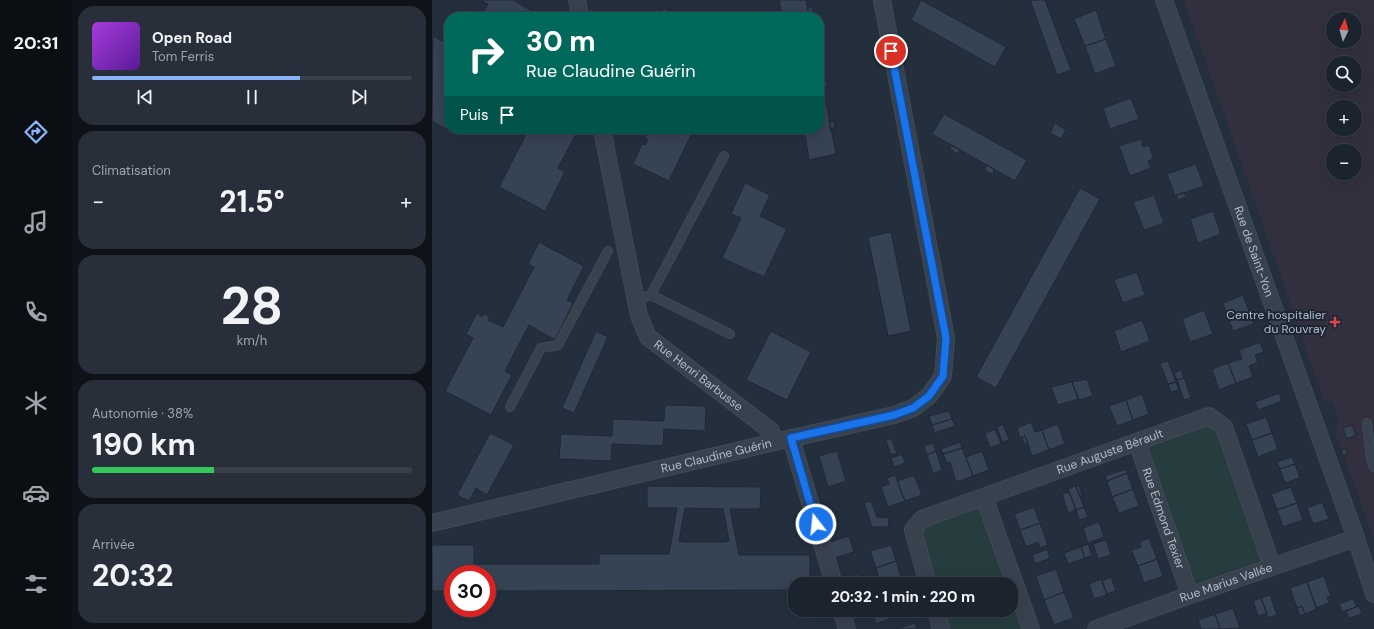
<!DOCTYPE html>
<html lang="fr">
<meta charset="utf-8">
<style>
:root{--surface:#1b232e;--page:#282f3a;--text:#f1f3f6;--muted:#a0a4aa;--line:#39404a;--accent:#8ab4f8}
body{margin:0;font-family:"DM Sans",sans-serif;background:var(--page);color:var(--text);height:100vh;display:flex;flex-direction:column;font-size:15px;white-space:nowrap}
*{box-sizing:border-box;margin:0}
p{font-size:13px;color:var(--muted)}
.icon{flex:none;width:22px;height:22px;fill:none;stroke:currentColor;stroke-width:2;stroke-linecap:round;stroke-linejoin:round}
.map{position:relative;flex:1;overflow:hidden}
.details{display:flex;flex-direction:column;gap:6px;padding:6px;background:#0f1319;width:360px}
.details>*{flex:none}
.guide{position:absolute;left:12px;top:12px;width:380px;height:122px;border-radius:16px;box-shadow:0 4px 16px #0002,0 0 0 1px var(--line);background:#00695c;color:#fff;overflow:hidden}
.needle{width:26px;rotate:5deg}
.fabs{position:absolute;left:894px;top:12px;display:grid;gap:8px}
.fabs a{display:grid;place-items:center;width:36px;height:36px;border-radius:50%;background:var(--surface);box-shadow:0 4px 16px #0002,0 0 0 1px var(--line);font-size:20px}
.speed{position:absolute;left:12px;top:565px;display:flex;gap:8px;font-size:20px;font-weight:700;text-align:center}
.speed>*{display:grid;place-content:center;width:52px;height:52px;border-radius:50%;background:var(--surface);box-shadow:0 4px 16px #0002,0 0 0 1px var(--line);line-height:1}
.speed .limit{border:6px solid #d22;background:#fff;color:#111}
.pin{position:absolute;display:grid;place-items:center;width:34px;height:34px;color:#fff;margin:-17px;border:2px solid #fff;border-radius:50%;box-shadow:0 1px 4px #0007}
.me{position:absolute;width:44px;margin:-22px;rotate:344deg;stroke-linejoin:round;filter:drop-shadow(0 0 3px #0008)}
.turn{display:flex;align-items:center;gap:14px;height:84px;padding:0 16px;font-size:18px}
.turn .icon{width:52px;height:52px;stroke-width:2.5}
.turn b{display:block;font-size:28px;line-height:34px}
.then{display:flex;align-items:center;height:38px;padding:0 16px;background:#0003;gap:8px;font-size:15px}
.big{font-size:30px;font-weight:700;line-height:1.1}
.details .tile{flex:1;display:flex;flex-direction:column;justify-content:center;gap:6px;min-width:0;padding:0 14px;border-radius:16px;background:var(--page)}
.details .dial{align-items:center;gap:0}
.dial b{font-size:52px;line-height:1}
.song{display:flex;align-items:center;gap:12px}
.cover{width:48px;height:48px;border-radius:6px;background:linear-gradient(135deg,hsl(280 70% 55%),hsl(270 70% 35%))}
.played{height:4px;border-radius:2px;background:linear-gradient(90deg,var(--accent) 65%,var(--line) 65%)}
.keys{display:flex;justify-content:space-around;direction:ltr}
.heat{display:flex;justify-content:space-between;align-items:center;font-size:22px;direction:ltr}
.charge{height:6px;border-radius:3px;background:linear-gradient(90deg,#34c759 38%,var(--line) 0)}
.trip{position:absolute;left:356px;top:577px;width:230px;height:40px;border-radius:16px;background:var(--surface);box-shadow:0 4px 16px #0002,0 0 0 1px var(--line);font-weight:700;line-height:40px;text-align:center}
main{display:flex;flex:1;min-height:0}
.dock{display:flex;flex-direction:column;width:72px;justify-content:space-around;align-items:center;background:#0b0e12;color:var(--muted)}
.dock .icon{width:28px;height:28px}
.dock .selected{color:var(--accent)}
.dock b{font-size:18px;color:var(--text)}
.map>svg:first-child{display:block}
.medical{fill:#32303f;fill-rule:evenodd}
.green{fill:#263c3f}
.building{fill:#364354;stroke:#1f2835;fill-rule:evenodd}
.lines{fill:none;stroke-linecap:round;stroke-linejoin:round}
.service-casing{stroke:#414a57;stroke-width:10}
.minor-casing{stroke:#414a57;stroke-width:18}
.service{stroke:#38414e;stroke-width:8}
.minor{stroke:#38414e;stroke-width:16}
.route-casing{stroke:#114b97;stroke-width:10}
.route{stroke:#1a73e8;stroke-width:7}
.health-dot{fill:#e0444e;stroke:#1d2633;stroke-width:1.5}
.labels{text-anchor:middle;dominant-baseline:central;stroke-width:4;stroke-linejoin:round;paint-order:stroke}
.street-label{font-size:12px;fill:#b4bcc9;stroke:#1d2633}
.poi-label{font-size:12px;fill:#b4bcc9;stroke:#1d2633;text-anchor:end}
</style>
<main>
<nav class="dock">
<b>20:31</b>
<svg class="icon selected" aria-label="directions" viewBox="0 0 24 24"><path d="M12 3l9 9-9 9-9-9zM9 14v-3h6M13 9l2 2-2 2"/></svg>
<svg class="icon" aria-label="music" viewBox="0 0 24 24"><path d="M9 18V5l10-2v13"/><circle cx="6" cy="18" r="3"/><circle cx="16" cy="16" r="3"/></svg>
<svg class="icon" aria-label="phone" viewBox="0 0 24 24"><path d="M5 4h4l2 5-3 2q2 4 5 5l2-3 5 2v4C11 20 4 13 5 4z"/></svg>
<svg class="icon" aria-label="climate" viewBox="0 0 24 24"><path d="M12 3v18M4 7l16 10M4 17L20 7"/></svg>
<svg class="icon" aria-label="car" viewBox="0 0 24 24"><path d="M5 17H2v-5l4-1 3-4h7l3 4 3 1v5h-3M9 17h6M6 11h13"/><circle cx="7" cy="17" r="2"/><circle cx="17" cy="17" r="2"/></svg>
<svg class="icon" aria-label="filters" viewBox="0 0 24 24"><path d="M4 7h16M4 17h16"/><circle cx="9" cy="7" r="2"/><circle cx="15" cy="17" r="2"/></svg>
</nav>
<section class="details">
<div class="tile">
<div class="song"><i class="cover"></i><div><b>Open Road</b><p>Tom Ferris</p></div></div>
<div class="played"></div>
<div class="keys"><svg class="icon" aria-label="previous" viewBox="0 0 24 24"><path d="M18 5L8 12l10 7zM5 5v14"/></svg><svg class="icon" aria-label="pause" viewBox="0 0 24 24"><path d="M8 5v14M16 5v14"/></svg><svg class="icon" aria-label="next" viewBox="0 0 24 24"><path d="M6 5l10 7-10 7zM19 5v14"/></svg></div>
</div>
<div class="tile"><p>Climatisation</p>
<div class="heat"><a>−</a><b class="big">21.5°</b><a>+</a></div>
</div>
<div class="tile dial"><b>28</b><p>km/h</p></div>
<div class="tile"><p>Autonomie · 38%</p><b class="big">190 km</b><div class="charge"></div></div>
<div class="tile"><p>Arrivée</p><b class="big">20:32</b></div>
</section>
<div class="map">
<svg width="942" height="629" viewBox="0 0 942 629">
<rect width="100%" height="100%" fill="#242f3e"/>
<path class="medical" d="M752,0H942V539L902,429L907,422L904,411L900,402L892,401L837,242ZM901,19H923V41H901ZM901,63H923V85H901ZM901,107H923V129H901ZM901,151H923V173H901Z"/>
<path class="green" d="M778,423L784,425L830,560L760,584L713,445Z
M549,505L577,584H503L487,532L491,524Z
M579,591L592,629H516L510,610H579Z"/>
<path class="building" d="M51,0H81L107,15L106,17H49L56,4L50,1Z
M347,0H374L378,17H350Z
M489,0L574,47L563,67L479,20Z
M598,0H613L639,70L625,75Z
M375,5L381,9V11L377,16Z
M231,8L250,17H227Z
M664,10L674,39L653,46L642,19Z
M1,36L17,45L16,130L0,121Z
M674,39L684,66L663,74L653,46Z
M387,66L404,154L377,160L372,129H387Z
M390,79L395,83V85L392,90Z
M699,98L707,119L678,129L671,108Z
M512,114L595,160L583,181L500,134Z
M397,120L403,123V126L399,131Z
M623,123L634,130L629,139L618,133Z
M90,129H134L144,134L126,168L133,172L113,211L67,187L94,134L89,132Z
M218,129H246L259,135L237,181L201,164L210,144L213,145L216,140L213,138Z
M709,139L711,147L717,145L721,157L720,159L716,161L719,168L698,176L687,146Z
M521,146L528,150L525,154L517,148Z
M764,164L772,186L743,196L735,174Z
M555,165L562,169L561,174L558,173L552,170Z
M313,183L338,195L328,216L355,229L332,277L290,258L309,218L299,214Z
M648,188L668,199L564,388L544,377Z
M752,192L754,197L746,200L744,195Z
M722,195L732,223L712,230L701,202Z
M781,211L789,234L766,243L758,219Z
M459,232L479,331L456,336L436,237Z
M107,242L152,266L135,300L141,303L123,340L97,325L73,371L80,375L59,415L13,391L41,338L34,334L45,313L50,317L52,313L58,317L56,320L71,327L102,267L96,264Z
M705,272L713,295L691,303L682,280Z
M811,295L822,324L801,331L791,303Z
M772,310L781,334L758,342L750,319Z
M710,320L718,341L689,352L682,331Z
M164,331L176,337L142,413L130,408Z
M339,331L379,352L355,400L314,380Z
M828,342L832,352L823,355L826,362L817,366L821,377L804,383L796,363L810,359L807,350Z
M736,361L744,382L736,384L728,363Z
M796,363L804,383L787,390L780,369Z
M749,370L752,378L745,380L742,373Z
M752,378L759,398L752,400L745,380Z
M655,379L661,396L647,400L640,382Z
M640,382L646,399L626,405L619,387Z
M744,382L747,390L739,392L736,384Z
M847,393L850,401L826,410L823,402Z
M710,394L717,414L701,420L694,400Z
M694,400L701,420L685,426L677,406Z
M233,405L274,406L273,431L232,429L231,446L180,444L179,461L127,459L129,434L180,436L181,419L232,421Z
M517,411L520,419L500,425L497,416Z
M834,417L840,433L820,440L814,424Z
M520,419L523,426L502,433L500,425Z
M599,422L603,432L610,430L617,450L600,456L593,436L588,438L585,428Z
M571,424L577,440L570,442L565,427Z
M626,424L633,444L617,450L610,430Z
M920,425L924,435L915,439L911,428Z
M563,429L569,444L558,448L553,433Z
M58,433L82,445L55,495L44,488L37,501L25,495Z
M840,433L846,449L826,457L820,440Z
M593,436L596,444L593,445L590,437Z
M459,438L465,453L459,455L454,440Z
M528,442L530,448L511,454L509,449Z
M501,443L504,451L495,455L492,446Z
M530,448L541,476L524,482L518,462L515,463L511,454Z
M914,448L915,454L911,455L909,450Z
M405,451L414,481L396,487L387,456Z
M504,451L510,470L501,474L495,455Z
M550,451L557,470L541,476L534,457Z
M470,454L473,463L462,467L459,458Z
M860,457L863,464L848,469L845,462Z
M863,464L868,478L853,483L848,469Z
M694,469L695,473L675,481L673,476Z
M695,473L701,489L680,497L675,481Z
M463,475L473,501L456,507L449,487L457,484L455,478Z
M482,475L490,495L473,501L465,481Z
M647,485L650,495L648,496L644,486Z
M215,486L329,487L328,509H298L307,555H378V583L381,584H363V590L55,591V574H21V591H0V545H42V564H167V554H237L245,508H215ZM253,508L291,509L297,541L290,542H253L247,541Z
M644,486L652,507L644,510L636,489Z
M859,487L865,503L845,510L839,494Z
M701,489L707,506L687,513L680,497Z
M637,492L644,510L636,513L630,494Z
M439,501L445,517L457,518L456,527H440L432,503Z
M890,502L897,519L881,524L875,508Z
M865,503L871,520L851,527L845,510Z
M602,507L608,523L588,530L582,514Z
M652,507L656,517L647,520L644,510Z
M667,522L672,537L656,543L651,528Z
M608,523L616,545L608,548L606,542L594,547L588,530Z
M417,536L422,552L403,558L398,542Z
M717,538L725,559L706,566L699,550L709,547L707,542Z
M674,540L679,555L666,559L661,544Z
M656,544L660,555L653,558L649,547Z
M459,545L464,561L444,568L438,551Z
M649,547L653,558L636,564L632,553Z
M615,549L618,558L603,564L600,555Z
M725,559L731,576L712,583L706,566Z
M464,561L469,578L448,584L444,568Z
M624,569L632,592L612,600L604,576Z
M427,574L430,584H420L418,577Z
M892,576L899,596L895,597L897,603L884,608L875,582Z
M418,577L420,584H412L411,580Z
M679,577L684,591L675,594L670,581Z
M669,579L675,595L662,599L657,584Z
M875,582L885,609L873,614L870,606L865,608L858,588Z
M632,592L642,618L622,625L612,600Z
M838,595L845,615L836,618L829,598Z
M829,598L835,613L826,616L821,601Z
M921,599L925,607L910,612L907,604Z
M870,606L873,614L868,616L865,608Z
M927,606L930,614L917,618L914,611Z
M801,608L808,628L788,629L783,614Z
M457,610H473L474,614L460,619Z
M455,612L458,619L444,624L442,617Z
M783,614L788,629H769L766,620Z
M483,623L485,629H464Z"/>
<g class="lines">
<g class="service-casing">
<path id="service" d="M219,295L298,334
M204,300L219,295L292,156
M78,407L109,348L126,345L176,251
M935,423L939,459L942,467"/>
</g>
<g class="minor-casing">
<g id="minor">
<path d="M145,0L148,17"/>
<path id="s1" d="M732,0L924,538L942,594"/>
<path id="s2" d="M170,129L207,316L216,337L339,431L343,442"/>
<path d="M359,438L402,584"/>
<path id="s3" d="M705,442L758,595"/>
<path d="M552,497L599,629"/>
<path id="s4" d="M0,523L343,442L462,415L481,408L497,396L511,376L514,338L450,0"/>
<path id="s5" d="M496,584L481,530L490,519L777,416L792,427L840,566"/>
<path d="M409,610L415,629"/>
<path d="M504,610L509,629"/>
<path id="s6" d="M664,629L758,595L924,538"/>
</g>
</g>
<use href="#service" class="service"/>
<use href="#minor" class="minor"/>
</g>
<g class="lines">
<g class="route-casing">
<path id="route" d="M384,524L359,438L462,415L481,408L497,396L511,376L514,338L459,51"/>
</g>
<use href="#route" class="route"/>
</g>
<path class="health-dot" d="M901 316h4v4h4v4h-4v4h-4v-4h-4v-4h4z"/>
<g class="labels">
<g class="street-label">
<text stroke="none"><textPath href="#s1" startOffset="267">Rue de Saint-Yon</textPath></text>
<text stroke="none"><textPath href="#s2" startOffset="277">Rue Henri Barbusse</textPath></text>
<text stroke="none"><textPath href="#s5" startOffset="270">Rue Auguste Bérault</textPath></text>
<text stroke="none"><textPath href="#s4" startOffset="292">Rue Claudine Guérin</textPath></text>
<text stroke="none"><textPath href="#s3" startOffset="81">Rue Edmond Texier</textPath></text>
<text stroke="none"><textPath href="#s6" startOffset="138">Rue Marius Vallée</textPath></text>
</g>
<g class="poi-label">
<text x="894" y="315">Centre hospitalier<tspan x="894" dy="14">du Rouvray</tspan></text>
</g>
</g>
</svg>
<div class="fabs">
<a><svg class="needle" viewBox="-14 -14 28 28"><path d="M0-13l5 13h-10z" fill="#e53935"/><path d="M0 13l5-13h-10z" fill="#a0a4aa"/></svg></a>
<a><svg class="icon" aria-label="search" viewBox="0 0 24 24"><circle cx="10" cy="10" r="6"/><path d="M15 15l6 6"/></svg></a>
<a>+</a>
<a>−</a>
</div>
<div class="speed"><div class="limit">30</div></div>
<div class="pin" style="left:459px;top:51px;background:#d93025"><svg class="icon" aria-label="arrive" viewBox="0 0 24 24"><path d="M6 21V4h12l-3 4 3 4H6"/></svg></div>
<svg class="me" style="left:384px;top:524px" viewBox="-20 -20 40 40"><circle r="17" fill="#1a73e8" stroke="#fff" stroke-width="3"/><path d="M0-11L8 9 0 5-8 9z" fill="#fff"/></svg>
<div class="trip">20:32 · 1 min · 220 m</div>
<div class="guide">
<div class="turn"><svg class="icon" aria-label="right" viewBox="0 0 24 24"><path d="M7 20v-9h11M14 6l5 5-5 5"/></svg><div><b>30 m</b>Rue Claudine Guérin</div></div>
<div class="then">Puis<svg class="icon" aria-label="arrive" viewBox="0 0 24 24"><path d="M6 21V4h12l-3 4 3 4H6"/></svg></div>
</div>
</div>
</main>
